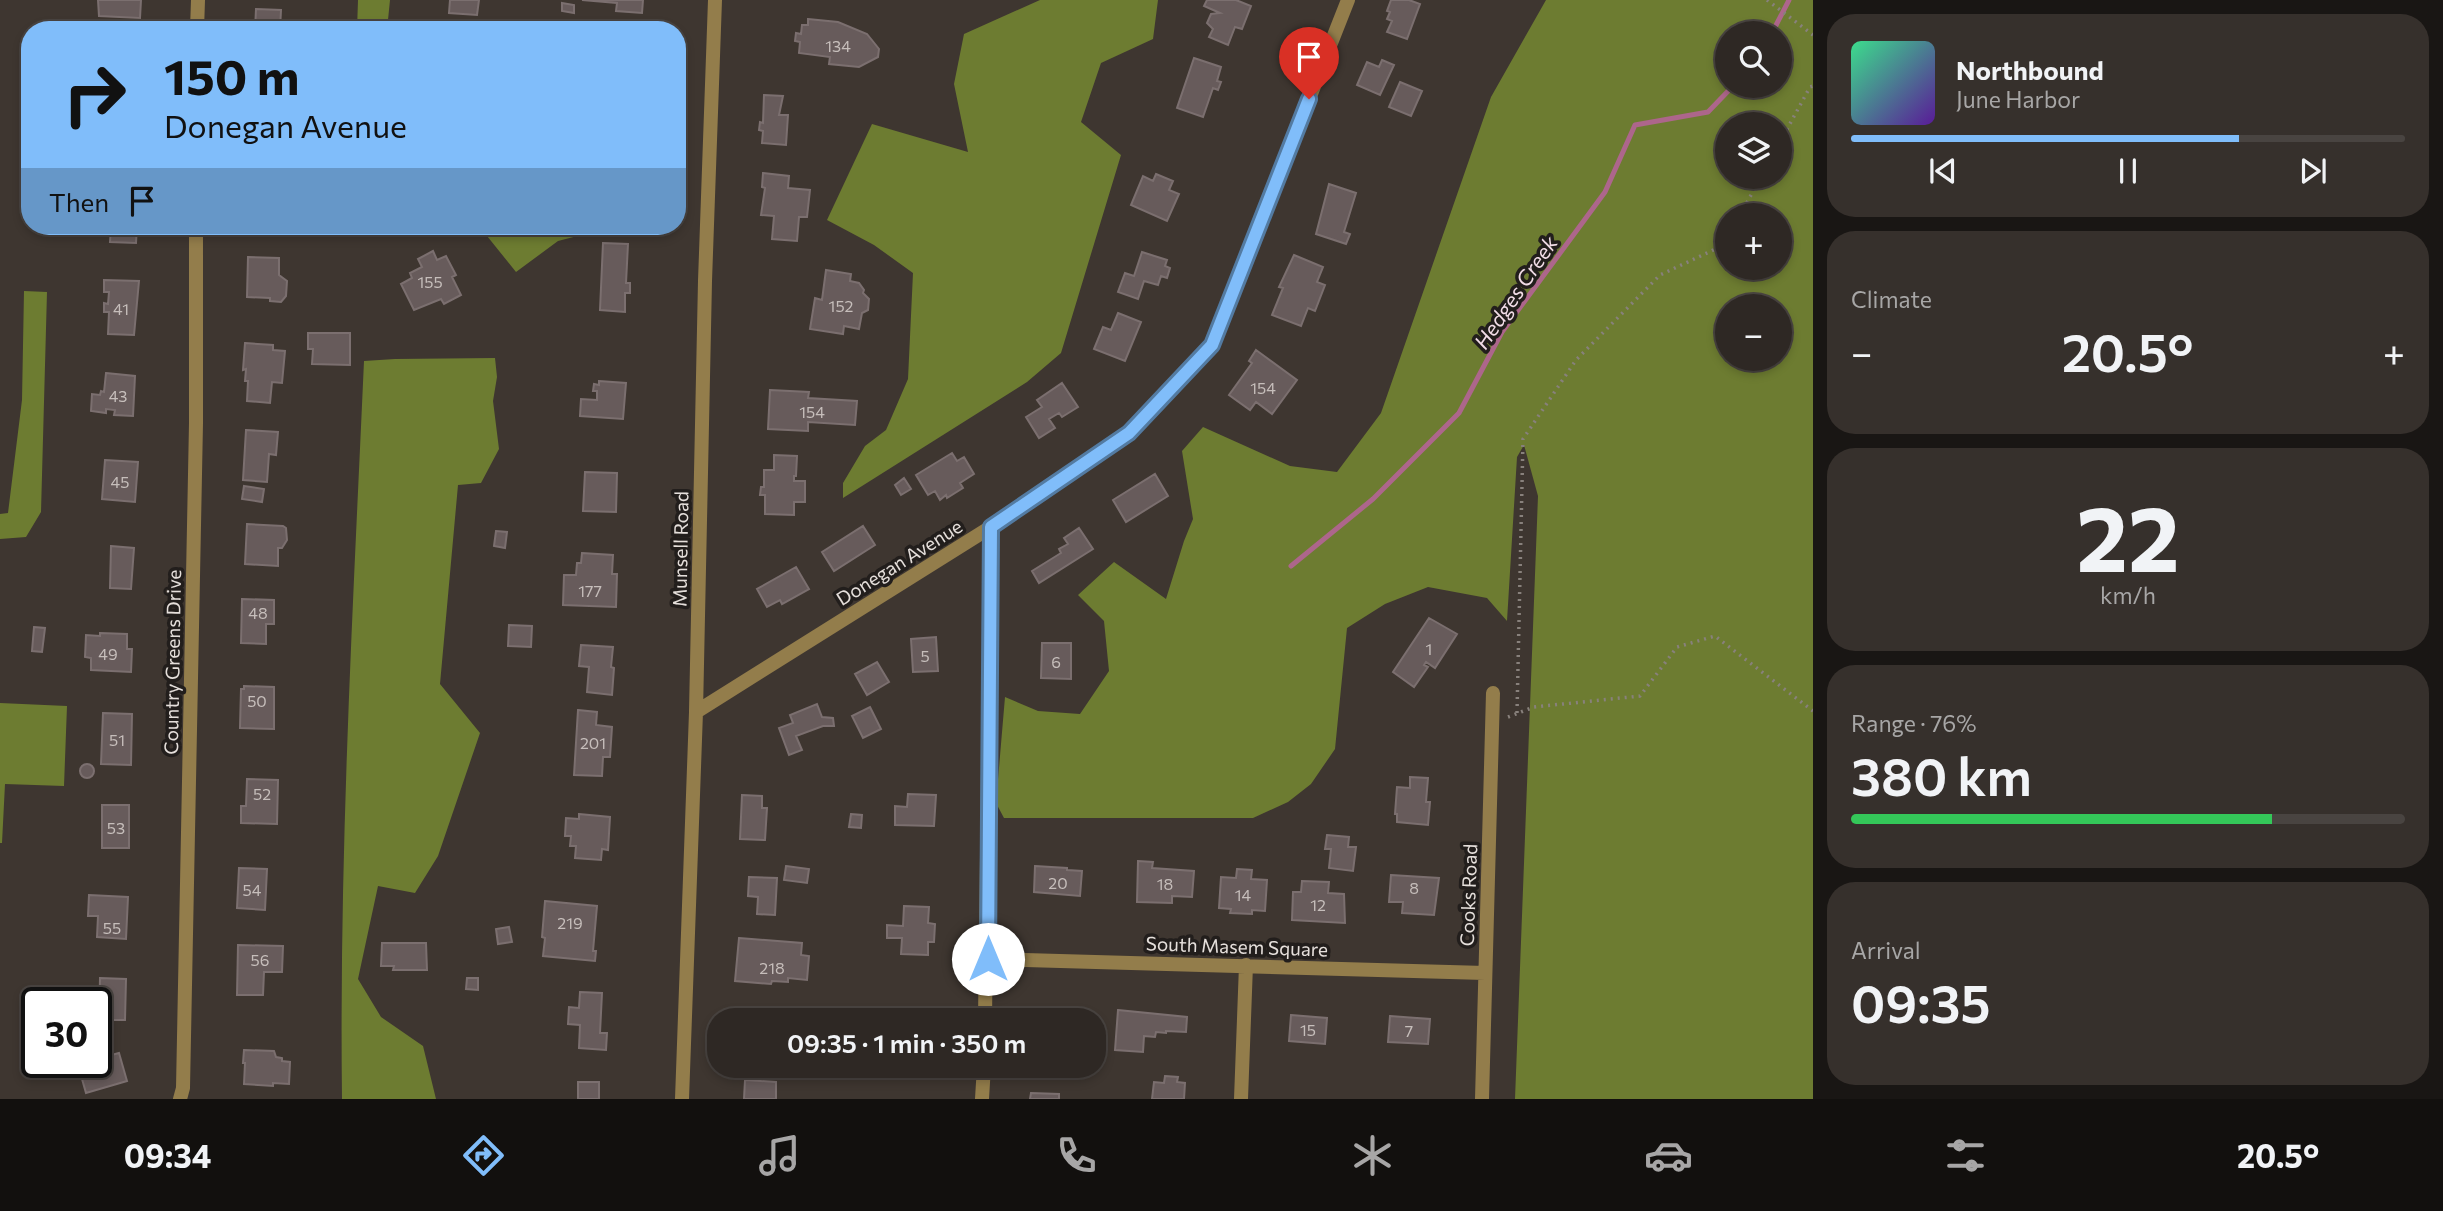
<!DOCTYPE html>
<meta charset="utf-8">
<style>
:root{--surface:#2e2824;--page:#36302c;--text:#f1f3f6;--muted:#a7a6a6;--line:#494441;--accent:#80bdfa}
body{margin:0;font-family:Commissioner,sans-serif;background:var(--page);color:var(--text);height:100vh;display:flex;flex-direction:column;font-size:26px;white-space:nowrap}
*{box-sizing:border-box;margin:0}
p{font-size:23px;color:var(--muted)}
.icon{flex:none;width:38px;height:38px;fill:none;stroke:currentColor;stroke-width:2;stroke-linecap:round;stroke-linejoin:round}
.map{position:relative;flex:1;overflow:hidden}
.panel{display:flex;flex-direction:column;gap:14px;padding:14px;background:#191614;width:630px}
.panel>*{flex:none}
.hud{position:absolute;left:21px;top:21px;width:665px;height:214px;border-radius:28px;box-shadow:0 4px 10px #0003,0 0 0 2px var(--line);background:#80bdfa;color:#111;overflow:hidden}
.fabs{position:absolute;left:1715px;top:21px;display:grid;gap:14px}
.fabs a{display:grid;place-items:center;width:77px;height:77px;border-radius:50%;background:var(--surface);box-shadow:0 4px 10px #0003,0 0 0 2px var(--line);font-size:35px}
.speed{position:absolute;left:21px;top:987px;display:flex;gap:14px;font-size:35px;font-weight:700;text-align:center}
.speed>*{display:grid;place-content:center;width:91px;height:91px;border-radius:50%;background:var(--surface);box-shadow:0 4px 10px #0003,0 0 0 2px var(--line);line-height:1}
.speed .limit{border:4px solid #111;border-radius:10px;background:#fff;color:#111}
.pin{position:absolute;display:grid;place-items:center;width:60px;height:60px;color:#fff;margin:-72px -30px;border-radius:50% 50% 50% 0;rotate:-45deg;box-shadow:0 0 7px #0007}
.pin .icon{rotate:45deg}
.me{position:absolute;width:77px;margin:-38px;rotate:0deg;stroke-linejoin:round;filter:drop-shadow(0 0 5px #0008)}
.turn{display:flex;align-items:center;gap:24px;height:147px;padding:0 28px;font-size:32px}
.turn .icon{width:91px;height:91px;stroke-width:2.5}
.turn b{display:block;font-size:49px;line-height:60px}
.then{display:flex;align-items:center;height:66px;padding:0 28px;background:#0003;gap:14px;font-size:26px}
.big{font-size:52px;font-weight:600;line-height:1.1}
.panel .tile{flex:1;display:flex;flex-direction:column;justify-content:center;gap:10px;min-width:0;padding:0 24px;border-radius:28px;background:var(--page)}
.panel .dial{align-items:center;gap:0}
.dial b{font-size:91px;line-height:1}
.song{display:flex;align-items:center;gap:21px}
.cover{width:84px;height:84px;border-radius:10px;background:linear-gradient(135deg,hsl(150 70% 55%),hsl(270 70% 35%))}
.played{height:7px;border-radius:4px;background:linear-gradient(90deg,var(--accent) 70%,var(--line) 70%)}
.keys{display:flex;justify-content:space-around;direction:ltr}
.heat{display:flex;justify-content:space-between;align-items:center;font-size:38px;direction:ltr}
.charge{height:10px;border-radius:5px;background:linear-gradient(90deg,#34c759 76%,var(--line) 0)}
.trip{position:absolute;left:707px;top:1008px;width:399px;height:70px;border-radius:28px;background:var(--surface);box-shadow:0 4px 10px #0003,0 0 0 2px var(--line);font-weight:600;line-height:70px;text-align:center}
.tabs{display:flex;height:112px;justify-content:space-around;align-items:center;background:#12100e;color:var(--muted)}
.tabs .icon{width:49px;height:49px}
.tabs .selected{color:var(--accent)}
.tabs b{font-size:32px;color:var(--text)}
main{display:flex;flex:1;min-height:0}
.map>svg:first-child{display:block}
.forest{fill:#6d7c31;fill-rule:evenodd}
.lines{fill:none;stroke-linecap:round;stroke-linejoin:round}
.stream{stroke:#ad668b;stroke-width:5}
.building{fill:#675b5b;stroke:#7b6f6f;stroke-width:2}
.path{stroke:#88817c;stroke-width:3.5;stroke-dasharray:2 5;stroke-linecap:butt}
.street{stroke:#937d4b;stroke-width:14}
.route-casing{stroke:#537ba2;stroke-width:18}
.route{stroke:#80bdfa;stroke-width:12}
.labels{text-anchor:middle;dominant-baseline:central;stroke-width:7;stroke-linejoin:round;paint-order:stroke}
.number-label{font-size:16px;fill:#c6bebb}
.street-label{font-size:19px;fill:#e5dfdb;stroke:#221e1c}
.water-label{font-size:21px;font-style:italic;fill:#f2dde7;stroke:#221e1c}
</style>
<main>
<div class="map">
<svg width="1813" height="1099" viewBox="0 0 1813 1099">
<rect width="100%" height="100%" fill="#3e3630"/>
<path class="forest" d="M358,0H390L387,30H357Z
M1040,0H1158L1153,39L1101,63L1081,122L1121,155L1061,353L1027,382L843,498V483L865,446L886,430L908,379L913,273L874,245L827,220L872,124L968,152L954,84L964,34Z
M1546,0H1813V1099H1515L1538,496L1524,445L1517,457L1507,621L1487,598L1428,587L1385,604L1347,628L1335,749L1311,784L1288,802L1253,818H1004L996,803L1005,697L1038,711L1080,714L1109,671L1104,621L1078,595L1114,562L1166,599L1184,541L1193,519L1182,451L1203,427L1290,466L1337,472L1381,413L1491,97ZM1780,33V86H1727V33ZM1780,124V177H1727V124ZM1780,215V268H1727V215ZM1780,306V359H1727V306Z
M479,226H616L558,241L516,272Z
M24,291L47,292L41,512L26,537L0,539V514L8,513L22,400Z
M495,358L497,377L493,401L499,449L481,483L458,485L440,684L480,733L438,856L415,893L378,886L358,979L381,1017L423,1046L436,1099H342C339,853 353,607 364,361L395,359Z
M0,703L67,706L64,786L5,784L2,843H0Z"/>
<g class="lines">
<path class="stream" d="M1772,33L1789,0
M1291,566L1373,499L1459,413L1502,332L1605,192L1635,125L1708,112L1733,86"/>
</g>
<path class="building" d="M98,0H141L140,18L99,16Z
M450,0H479L477,15L449,13Z
M582,0H643L642,13L616,11L617,3Z
M1207,0H1236L1251,6L1242,29L1235,27L1228,45L1209,37L1213,29L1207,23L1211,14L1220,13L1204,6Z
M1391,0H1409L1420,4L1407,39L1387,32L1392,21L1387,19L1390,12L1387,11Z
M562,3L574,5V13L562,11Z
M256,9L281,10L280,30H255Z
M808,19L838,22L867,34L879,49L878,57L859,67L829,64L830,57L799,53L800,42L795,41L796,33L801,34L802,25H808Z
M1194,58L1221,67L1217,81L1221,82L1218,90L1213,88L1203,117L1177,108Z
M1382,60L1394,65L1380,95L1357,85L1367,62L1379,67Z
M1400,82L1422,91L1411,116L1389,107Z
M764,95L783,96L779,115H788L786,145L762,143L763,131L759,130L760,122L763,123Z
M763,173L789,176L788,188L810,190L807,217H799L797,241L772,239L774,216L761,215L765,188L762,187Z
M1156,174L1173,181L1169,190L1179,194L1167,221L1131,205L1143,176L1153,181Z
M1329,184L1356,193L1344,232L1350,234L1346,244L1316,234Z
M111,226H137L136,243L110,242Z
M603,243L628,244L626,283H630V293H625V312L600,310Z
M433,251L437,260L446,256L456,275L452,277L461,295L444,304L441,299L414,310L401,284L412,278L410,273L422,267L418,259Z
M1142,252L1167,260L1165,266L1170,268L1167,278L1161,276L1158,285L1144,281L1138,299L1118,292L1125,273L1134,276Z
M1294,255L1323,267L1317,282L1325,285L1315,311L1308,308L1301,326L1272,315L1283,288L1279,287Z
M248,257L279,258V275L287,281L286,296L281,302L270,301V298L247,297Z
M826,270L851,274L850,281L859,283L864,290L863,293L869,299L868,310L862,313L859,329L844,326L843,334L810,329L815,298L822,300Z
M104,280L139,281L134,335L108,334L109,312H104V303L108,304L109,292H104Z
M1118,313L1141,322L1125,361L1094,349L1103,327L1111,330Z
M308,333H350V365L312,364L313,349H308Z
M245,343L273,345V350L285,351L282,383L272,382L270,403L247,401L248,381H245L246,369L243,370Z
M1256,350L1297,380L1272,414L1256,402L1250,410L1229,395L1252,363L1249,361Z
M106,373L135,376L133,416L114,415L115,410L106,409V413L91,411L92,394L100,395L101,391L104,392Z
M599,381L626,383L623,419L580,416L581,399L597,400V391H593L594,384L599,385Z
M1062,383L1078,407L1062,417L1059,413L1049,419L1055,428L1039,438L1026,417L1042,407L1037,400Z
M770,390L809,392L808,398L857,401L855,425L808,422V431L768,429Z
M246,430L278,432L276,455L269,454L267,482L243,480Z
M952,453L957,461L964,457L974,474L960,483L963,488L947,498L946,495L940,500L935,491L928,495L916,475Z
M774,455L797,456L796,476H794V481H805V502H794V515L765,514V495H760L761,487H764V470H774Z
M105,460L138,462L135,502L102,499Z
M585,472L617,473L616,512L583,511Z
M1155,474L1168,496L1126,522L1113,500Z
M904,478L911,489L901,495L895,485Z
M244,486L264,489L262,502L242,499Z
M247,524L283,526L286,528L287,540L282,548H278V566L245,564Z
M863,526L875,545L834,571L822,552Z
M1079,528L1093,549L1039,583L1032,571L1061,553L1059,549L1068,544L1064,538Z
M496,531L507,532L505,548L494,546Z
M111,546L134,548L131,589L110,588Z
M582,553L613,555L612,574H617L616,607L563,605L564,575H576L577,563H581Z
M796,567L809,589L782,604L780,600L767,607L757,589Z
M242,599L274,600V624H266V644L241,643Z
M1429,618L1457,634L1435,668L1426,662L1424,665L1428,667L1414,687L1393,672Z
M509,625L532,626L531,647L508,646Z
M34,627L45,628L42,652L32,651Z
M100,633L127,634V649H132L131,672L91,670V658L85,657L86,635L100,636Z
M936,637L938,671L913,672L911,639Z
M1042,643H1071V679L1041,678Z
M581,645L613,647L611,667L614,668L612,695L587,692L589,667L579,666Z
M877,662L889,682L867,695L855,674Z
M244,686L274,687V729L240,728L241,689H244Z
M817,704L822,717L833,718L834,726H823L796,736L802,750L789,755L779,728L793,723L790,715Z
M870,707L881,729L863,738L852,716Z
M578,710L597,712L596,725L612,727L610,757H603L602,776L574,775Z
M103,713L132,714L131,765L101,764Z
M80 771a7 7 0 1 1 14 0a7 7 0 1 1-14 0Z
M1410,777L1428,778L1426,802H1430L1428,825L1397,822V814H1395L1397,787L1410,788Z
M247,779L278,780L277,824L241,823V806H246Z
M908,794L936,795L934,826L895,825V806L907,807Z
M742,795L762,796V808H767L765,840L740,839Z
M102,805H129V848H102Z
M579,814L610,817L608,850L602,849L601,860L575,858L576,846H570L571,836H565L566,818L579,819Z
M851,814L862,815L861,828L849,827Z
M1327,835L1349,837L1348,847H1356L1353,871L1329,868L1331,849H1325Z
M1138,861L1153,862L1152,868L1194,871L1192,897L1172,896V903L1137,902Z
M786,866L809,869L807,883L784,880Z
M1035,866L1067,868V870L1082,871L1080,896L1034,892Z
M239,868L267,869L265,910L237,908Z
M1237,869L1252,870L1251,879L1267,880L1265,911L1252,910V914L1230,913L1231,909L1219,908L1221,877L1236,878Z
M1391,875L1439,878L1434,915L1402,913L1403,902H1389Z
M749,877L777,878L775,915L757,914L758,897L748,896Z
M1302,881L1329,882L1328,893L1344,894L1345,923L1292,920L1293,892H1301Z
M89,895L128,897L126,939L97,937L98,916H88Z
M545,901L597,906L593,951H596L595,961L543,956L545,938L542,937Z
M904,906L929,907L928,923L935,924L934,942H928V955L901,954L902,938H887V925L903,926Z
M509,927L512,942L498,944L496,929Z
M739,938L802,943L801,955L809,956L807,980L788,978V982L772,981L771,984L735,981Z
M382,943H426L427,970H393L394,966H381Z
M238,945L283,946L282,972H264L263,995H237Z
M100,978L126,979L125,1020H99Z
M467,978H478V990L466,989Z
M580,992L602,993L600,1033H607L606,1050L579,1048L580,1025L568,1024L569,1007L579,1008Z
M1118,1010L1187,1017L1186,1032L1166,1031V1033L1156,1032L1155,1037L1144,1036L1143,1052L1115,1050Z
M742,1011H768V1020H742Z
M1032,1013L1063,1016V1020H1032Z
M909,1014L929,1015V1020H909Z
M1291,1015L1327,1018L1325,1044L1289,1041Z
M1390,1016L1430,1019L1428,1044L1388,1042Z
M244,1050L274,1051L276,1057L282,1058V1061L290,1062L289,1084L273,1083V1086L244,1084L245,1063H243Z
M119,1053L127,1081L86,1093L78,1065L96,1062V1059Z
M1165,1076L1178,1077L1177,1082L1185,1083L1184,1099H1152L1154,1082L1164,1083Z
M745,1080L776,1082V1099H744Z
M578,1082H599V1099H578Z
M1031,1093L1059,1094V1099H1030Z"/>
<g class="lines">
<path class="path" d="M1767,0L1813,35
M1780,142L1810,87L1813,86
M1740,215L1761,177
M1517,713L1523,439L1576,360L1660,275L1724,245L1727,238
M1508,717L1534,707L1640,696L1677,647L1715,636L1813,711"/>
<path class="street" d="M197,30L198,0
M28,69H30
M696,712L991,527L1129,433L1212,345L1348,0
M988,959L1485,973
M985,1020L991,527
M180,1099L183,1088L196,423V226
M682,1099L696,712L705,281L715,0
M982,1099L984,1066
M1241,1099L1246,965
M1482,1099L1493,693"/>
</g>
<g class="lines">
<g class="route-casing">
<path id="route" d="M988,959L991,527L1129,433L1212,345L1309,99"/>
</g>
<use href="#route" class="route"/>
</g>
<g class="labels">
<g class="number-label">
<text x="838" y="45">134</text>
<text x="430" y="281">155</text>
<text x="841" y="305">152</text>
<text x="121" y="308">41</text>
<text x="1263" y="387">154</text>
<text x="118" y="395">43</text>
<text x="812" y="411">154</text>
<text x="120" y="481">45</text>
<text x="590" y="590">177</text>
<text x="258" y="612">48</text>
<text x="1429" y="648">1</text>
<text x="108" y="653">49</text>
<text x="925" y="655">5</text>
<text x="1056" y="661">6</text>
<text x="257" y="700">50</text>
<text x="117" y="739">51</text>
<text x="593" y="742">201</text>
<text x="262" y="793">52</text>
<text x="116" y="827">53</text>
<text x="1058" y="882">20</text>
<text x="1165" y="883">18</text>
<text x="1414" y="887">8</text>
<text x="252" y="889">54</text>
<text x="1243" y="894">14</text>
<text x="1318" y="904">12</text>
<text x="570" y="922">219</text>
<text x="112" y="927">55</text>
<text x="260" y="959">56</text>
<text x="772" y="967">218</text>
<text x="1308" y="1029">15</text>
<text x="1409" y="1030">7</text>
</g>
<g class="street-label">
<text transform="translate(680 549) rotate(-89)">Munsell Road</text>
<text transform="translate(899 562) rotate(-32)">Donegan Avenue</text>
<text transform="translate(172 662) rotate(-89)">Country Greens Drive</text>
<text transform="translate(1468 895) rotate(-88)">Cooks Road</text>
<text transform="translate(1237 946) rotate(2)">South Masem Square</text>
</g>
<g class="water-label">
<text transform="translate(1515 292) rotate(-56)">Hedges Creek</text>
</g>
</g>
</svg>
<div class="fabs">
<a><svg class="icon" aria-label="search" viewBox="0 0 24 24"><circle cx="10" cy="10" r="6"/><path d="M15 15l6 6"/></svg></a>
<a><svg class="icon" aria-label="layers" viewBox="0 0 24 24"><path d="M12 4l9 5-9 5-9-5zM3 14l9 5 9-5"/></svg></a>
<a>+</a>
<a>−</a>
</div>
<div class="speed"><div class="limit">30</div></div>
<div class="pin" style="left:1309px;top:99px;background:#d93025"><svg class="icon" aria-label="arrive" viewBox="0 0 24 24"><path d="M6 21V4h12l-3 4 3 4H6"/></svg></div>
<svg class="me" style="left:988px;top:959px" viewBox="-20 -20 40 40"><circle r="19" fill="#fff"/><path d="M0-13L10 11 0 6-10 11z" fill="#80bdfa"/></svg>
<div class="trip">09:35 · 1 min · 350 m</div>
<div class="hud">
<div class="turn"><svg class="icon" aria-label="right" viewBox="0 0 24 24"><path d="M7 20v-9h11M14 6l5 5-5 5"/></svg><div><b>150 m</b>Donegan Avenue</div></div>
<div class="then">Then<svg class="icon" aria-label="arrive" viewBox="0 0 24 24"><path d="M6 21V4h12l-3 4 3 4H6"/></svg></div>
</div>
</div>
<section class="panel">
<div class="tile">
<div class="song"><i class="cover"></i><div><b>Northbound</b><p>June Harbor</p></div></div>
<div class="played"></div>
<div class="keys"><svg class="icon" aria-label="previous" viewBox="0 0 24 24"><path d="M18 5L8 12l10 7zM5 5v14"/></svg><svg class="icon" aria-label="pause" viewBox="0 0 24 24"><path d="M8 5v14M16 5v14"/></svg><svg class="icon" aria-label="next" viewBox="0 0 24 24"><path d="M6 5l10 7-10 7zM19 5v14"/></svg></div>
</div>
<div class="tile"><p>Climate</p>
<div class="heat"><a>−</a><b class="big">20.5°</b><a>+</a></div>
</div>
<div class="tile dial"><b>22</b><p>km/h</p></div>
<div class="tile"><p>Range · 76%</p><b class="big">380 km</b><div class="charge"></div></div>
<div class="tile"><p>Arrival</p><b class="big">09:35</b></div>
</section>
</main>
<nav class="tabs">
<b>09:34</b>
<svg class="icon selected" aria-label="directions" viewBox="0 0 24 24"><path d="M12 3l9 9-9 9-9-9zM9 14v-3h6M13 9l2 2-2 2"/></svg>
<svg class="icon" aria-label="music" viewBox="0 0 24 24"><path d="M9 18V5l10-2v13"/><circle cx="6" cy="18" r="3"/><circle cx="16" cy="16" r="3"/></svg>
<svg class="icon" aria-label="phone" viewBox="0 0 24 24"><path d="M5 4h4l2 5-3 2q2 4 5 5l2-3 5 2v4C11 20 4 13 5 4z"/></svg>
<svg class="icon" aria-label="climate" viewBox="0 0 24 24"><path d="M12 3v18M4 7l16 10M4 17L20 7"/></svg>
<svg class="icon" aria-label="car" viewBox="0 0 24 24"><path d="M5 17H2v-5l4-1 3-4h7l3 4 3 1v5h-3M9 17h6M6 11h13"/><circle cx="7" cy="17" r="2"/><circle cx="17" cy="17" r="2"/></svg>
<svg class="icon" aria-label="filters" viewBox="0 0 24 24"><path d="M4 7h16M4 17h16"/><circle cx="9" cy="7" r="2"/><circle cx="15" cy="17" r="2"/></svg>
<b>20.5°</b>
</nav>
